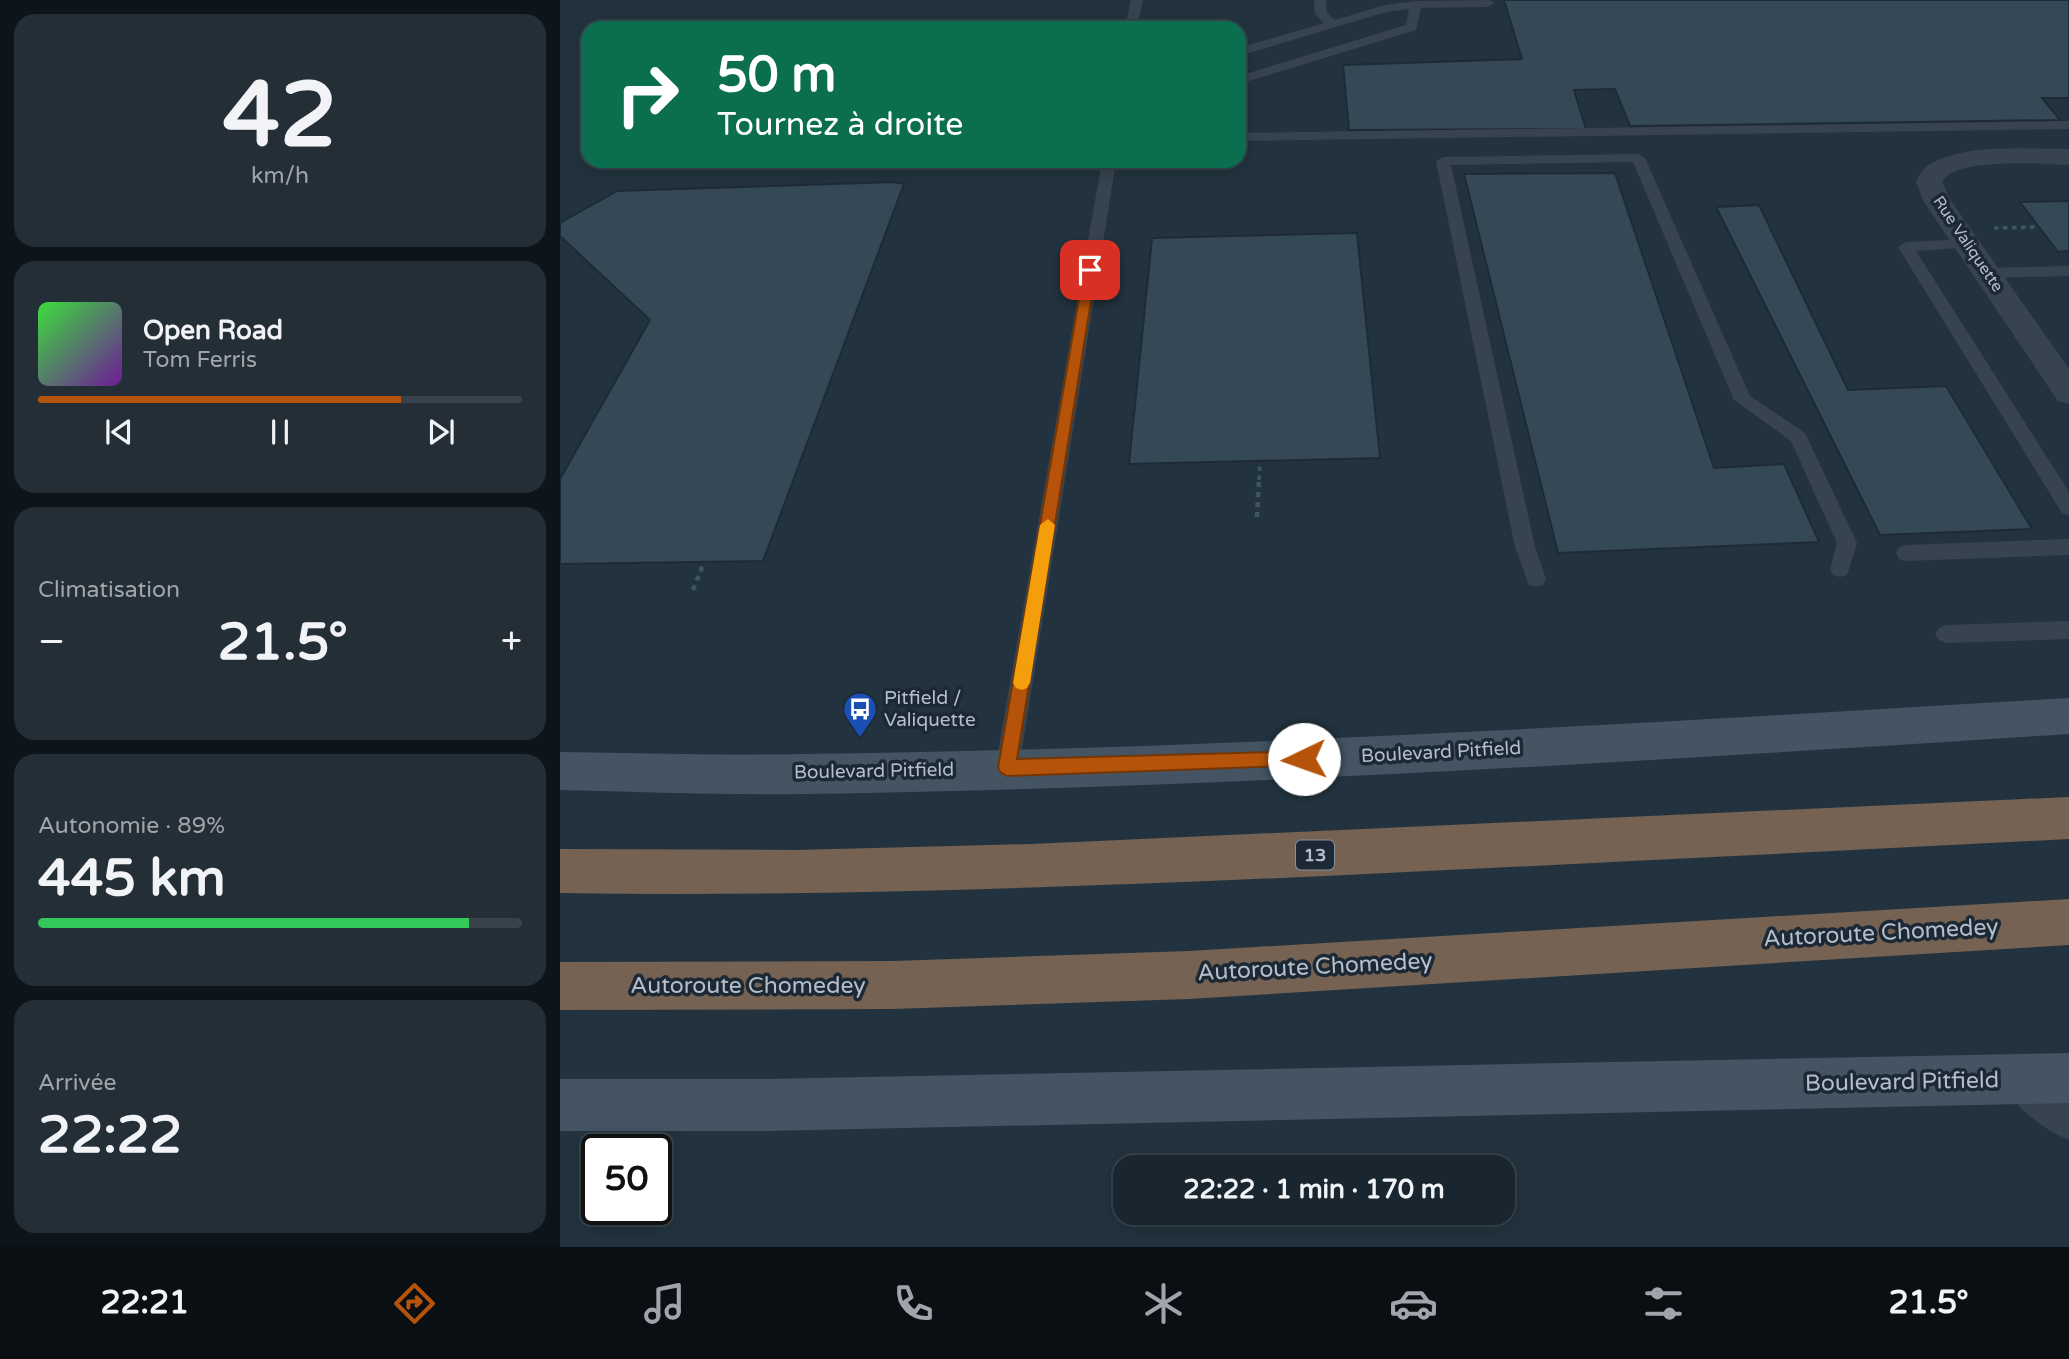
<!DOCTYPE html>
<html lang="fr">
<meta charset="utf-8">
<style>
:root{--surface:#1a262f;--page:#232e37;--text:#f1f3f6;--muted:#9fa5aa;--line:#38434b;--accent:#b45309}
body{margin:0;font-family:"Varela Round",sans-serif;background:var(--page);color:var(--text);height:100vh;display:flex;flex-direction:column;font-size:26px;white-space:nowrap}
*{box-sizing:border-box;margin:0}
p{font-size:23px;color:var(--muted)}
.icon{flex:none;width:38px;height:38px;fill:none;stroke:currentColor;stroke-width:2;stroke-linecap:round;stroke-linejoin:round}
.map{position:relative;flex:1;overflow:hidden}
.side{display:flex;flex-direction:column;gap:14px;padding:14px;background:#0e151a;width:560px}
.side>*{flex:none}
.banner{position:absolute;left:21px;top:21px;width:665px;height:147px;border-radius:21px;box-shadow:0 4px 18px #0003,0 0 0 2px var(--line);background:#0b6e4f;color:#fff;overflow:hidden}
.speed{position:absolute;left:21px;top:1134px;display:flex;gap:14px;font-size:35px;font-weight:700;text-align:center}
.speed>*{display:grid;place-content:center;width:91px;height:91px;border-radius:50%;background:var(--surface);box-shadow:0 4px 18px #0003,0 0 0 2px var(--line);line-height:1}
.speed .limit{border:4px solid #111;border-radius:10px;background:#fff;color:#111}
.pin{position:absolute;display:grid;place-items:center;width:60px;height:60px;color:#fff;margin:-30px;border-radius:14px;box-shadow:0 4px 10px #0006}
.me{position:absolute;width:77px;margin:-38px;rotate:267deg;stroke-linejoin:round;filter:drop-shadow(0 0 5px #0008)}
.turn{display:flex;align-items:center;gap:24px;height:147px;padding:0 21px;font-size:32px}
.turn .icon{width:91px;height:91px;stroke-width:2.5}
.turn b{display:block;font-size:49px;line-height:60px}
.big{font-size:52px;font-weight:700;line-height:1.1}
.side .tile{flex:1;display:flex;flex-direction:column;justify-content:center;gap:10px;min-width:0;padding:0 24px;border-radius:21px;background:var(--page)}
.side .dial{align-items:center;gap:0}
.dial b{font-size:91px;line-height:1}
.song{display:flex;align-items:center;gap:21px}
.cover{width:84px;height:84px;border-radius:10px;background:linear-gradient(135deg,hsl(120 70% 55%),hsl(280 70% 35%))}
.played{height:7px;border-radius:4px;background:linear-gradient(90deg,var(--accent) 75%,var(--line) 75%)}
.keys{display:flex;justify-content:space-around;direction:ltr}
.heat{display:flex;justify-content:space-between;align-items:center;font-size:38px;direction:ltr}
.charge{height:10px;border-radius:5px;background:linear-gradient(90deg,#34c759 89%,var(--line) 0)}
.trip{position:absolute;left:553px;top:1155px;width:402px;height:70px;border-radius:21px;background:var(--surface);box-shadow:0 4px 18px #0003,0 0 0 2px var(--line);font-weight:700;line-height:70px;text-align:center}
.dock{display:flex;height:112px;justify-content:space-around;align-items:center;background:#0a0f13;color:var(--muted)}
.dock .icon{width:49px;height:49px}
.dock .on{color:var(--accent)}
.dock b{font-size:32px;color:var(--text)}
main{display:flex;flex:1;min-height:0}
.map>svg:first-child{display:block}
.building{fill:#344855;stroke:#1e2b36;stroke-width:2}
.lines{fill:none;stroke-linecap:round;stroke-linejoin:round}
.path-far1{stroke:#3d5856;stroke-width:3.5;stroke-dasharray:4.5 4.5;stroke-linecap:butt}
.path{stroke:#3d5856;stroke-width:4.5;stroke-dasharray:5 5;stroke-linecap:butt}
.service{fill:#37444f;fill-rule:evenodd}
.minor{fill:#37444f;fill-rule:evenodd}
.secondary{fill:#445462;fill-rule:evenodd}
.motorway{fill:#756253;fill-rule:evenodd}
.route{fill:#b45309;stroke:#753606;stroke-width:2}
.slow{fill:#f59e0b}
.labels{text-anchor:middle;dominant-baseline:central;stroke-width:7;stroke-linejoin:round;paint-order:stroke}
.far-street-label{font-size:16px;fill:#b2bfca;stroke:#1c2934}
.shield{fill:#1c2934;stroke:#85929d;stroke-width:2}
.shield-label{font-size:18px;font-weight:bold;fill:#b2bfca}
.poi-label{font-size:19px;fill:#b2bfca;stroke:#1c2934;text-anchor:start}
.street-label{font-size:19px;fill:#b2bfca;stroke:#1c2934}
.near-street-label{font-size:23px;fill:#b2bfca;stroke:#1c2934}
</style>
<main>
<section class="side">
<div class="tile dial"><b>42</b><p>km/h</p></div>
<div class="tile">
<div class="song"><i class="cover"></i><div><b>Open Road</b><p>Tom Ferris</p></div></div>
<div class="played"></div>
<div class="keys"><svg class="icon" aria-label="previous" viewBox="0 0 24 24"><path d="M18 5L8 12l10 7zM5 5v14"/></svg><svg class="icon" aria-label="pause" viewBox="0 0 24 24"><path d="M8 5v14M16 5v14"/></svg><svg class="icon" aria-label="next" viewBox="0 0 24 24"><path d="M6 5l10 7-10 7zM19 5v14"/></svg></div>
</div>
<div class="tile"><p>Climatisation</p>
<div class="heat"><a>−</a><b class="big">21.5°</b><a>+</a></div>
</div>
<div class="tile"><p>Autonomie · 89%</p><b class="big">445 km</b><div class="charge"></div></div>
<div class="tile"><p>Arrivée</p><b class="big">22:22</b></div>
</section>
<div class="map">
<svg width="1509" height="1247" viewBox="0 0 1509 1247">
<rect width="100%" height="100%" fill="#22333f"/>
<path class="building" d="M944,0H1509V98H1482L1500,120L1070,126L1055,89L1014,90L1026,129L789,130L783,65L962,59Z
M1055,173L1154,468L1224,464L1259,542L998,553L904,174Z
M334,182L344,184L203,561L0,564V479L90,320L0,236V223L57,191Z
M1509,201V251L1498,252L1460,202Z
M1199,205L1288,390L1386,386L1472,529L1320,535L1156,207Z
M797,233L820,458L569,464L592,238Z"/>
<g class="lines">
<path class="path-far1" d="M1434,228L1479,227
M699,480L700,462"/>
<path class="path" d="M697,517L699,478
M133,590L144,562"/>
<path class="service" d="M571,0H583L577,28H565Z
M754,0H766L767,13L775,20L825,5L856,1L930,0L934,3L928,7L861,8L856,30L679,84V76L846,25L849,9L826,12L679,56V48L764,23L755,14Z
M1509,121V129L679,141V133Z
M1078,154L1085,158L1190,396L1244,432L1247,437L1297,543L1287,575L1280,577L1273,575L1270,569L1277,543L1231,441L1174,400L1073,162L891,165L975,547L986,579L983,585L976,587L969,585L955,547L876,161L883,157Z
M542,161H556L459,768L455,775L447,779L439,775L435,768Z
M1408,239L1416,244L1413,247L1356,251L1509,492V515L1502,513L1338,247L1346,242Z
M1509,266V276L1428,278L1420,273L1428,268Z
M1509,539V555L1346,561L1339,559L1336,553L1339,547L1346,545Z
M1509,621V639L1386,643L1379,640L1375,634L1379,628L1386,625Z"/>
<path class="minor" d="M1509,149V165C1483,164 1396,157 1382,182L1391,201L1509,369V404L1498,401L1364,202L1356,182C1359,176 1362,169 1369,165C1403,143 1469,149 1509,149Z
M1467,1054L1485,1061L1509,1081V1140C1481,1128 1453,1107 1442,1079L1449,1061Z"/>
<path class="secondary" d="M1509,698V734C1087,761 665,788 243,794C162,795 81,792 0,790V752C81,753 162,756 243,754C665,749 1087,723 1509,698Z
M1509,1053V1103L206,1131H0V1079H206Z"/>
<path class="motorway" d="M1509,797V839C1261,852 1014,864 766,876C511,887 256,897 0,893V849L236,850L472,844Z
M1509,899V945L629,999L333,1009L0,1010V962L333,961L629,951Z"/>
</g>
<path class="route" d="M530,267L536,270L457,759L744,751L750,753L753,759L750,765L447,776L441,773L438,768L524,270Z"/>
<path class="slow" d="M488,519L495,525L470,683L467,688L462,690L456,688L453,683L480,525Z"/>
<defs>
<g id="bus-pin" transform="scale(1.75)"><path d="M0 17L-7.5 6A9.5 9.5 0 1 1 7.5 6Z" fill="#1a4fb4" stroke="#1c2934"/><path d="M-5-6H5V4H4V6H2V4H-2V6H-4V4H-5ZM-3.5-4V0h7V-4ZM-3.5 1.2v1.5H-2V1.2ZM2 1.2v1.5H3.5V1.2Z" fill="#fff"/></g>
</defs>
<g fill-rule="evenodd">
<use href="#bus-pin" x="300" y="709"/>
</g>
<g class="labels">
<g class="far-street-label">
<text transform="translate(1408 244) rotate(56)">Rue Valiquette</text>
</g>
<rect class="shield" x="736" y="840.5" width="38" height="29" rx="5"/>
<g class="shield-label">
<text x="755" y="855">13</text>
</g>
<g class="poi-label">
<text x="324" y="698">Pitfield /<tspan x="324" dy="22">Valiquette</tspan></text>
</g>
<g class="street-label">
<text transform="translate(881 752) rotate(-3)">Boulevard Pitfield</text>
<text transform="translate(314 771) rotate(-1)">Boulevard Pitfield</text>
</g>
<g class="near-street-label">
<text transform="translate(1321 933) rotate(-3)">Autoroute Chomedey</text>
<text transform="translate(755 967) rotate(-3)">Autoroute Chomedey</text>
<text x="188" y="986">Autoroute Chomedey</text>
<text transform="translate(1342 1082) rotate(-1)">Boulevard Pitfield</text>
</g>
</g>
</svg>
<div class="speed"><div class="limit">50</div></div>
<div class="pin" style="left:530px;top:270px;background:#d93025"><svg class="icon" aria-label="arrive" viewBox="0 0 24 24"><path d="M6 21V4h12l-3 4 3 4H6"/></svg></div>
<svg class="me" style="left:744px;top:759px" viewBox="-20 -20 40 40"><circle r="19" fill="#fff"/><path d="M0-13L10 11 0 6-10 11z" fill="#b45309"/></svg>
<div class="trip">22:22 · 1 min · 170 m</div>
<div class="banner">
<div class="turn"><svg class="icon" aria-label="right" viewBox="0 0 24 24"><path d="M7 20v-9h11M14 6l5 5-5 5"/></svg><div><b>50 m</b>Tournez à droite</div></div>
</div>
</div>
</main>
<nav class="dock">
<b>22:21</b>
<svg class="icon on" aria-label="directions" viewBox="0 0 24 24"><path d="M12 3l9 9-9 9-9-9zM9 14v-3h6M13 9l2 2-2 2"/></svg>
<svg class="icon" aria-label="music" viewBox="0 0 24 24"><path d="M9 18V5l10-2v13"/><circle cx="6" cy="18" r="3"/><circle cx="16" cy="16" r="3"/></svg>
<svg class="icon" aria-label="phone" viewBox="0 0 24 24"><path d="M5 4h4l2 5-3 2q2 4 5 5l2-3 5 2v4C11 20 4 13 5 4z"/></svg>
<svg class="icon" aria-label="climate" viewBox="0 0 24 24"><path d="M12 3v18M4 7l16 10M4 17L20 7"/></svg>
<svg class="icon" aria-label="car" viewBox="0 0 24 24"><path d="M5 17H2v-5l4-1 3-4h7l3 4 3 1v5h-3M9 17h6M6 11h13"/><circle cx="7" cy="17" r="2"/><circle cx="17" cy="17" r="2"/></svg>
<svg class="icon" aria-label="filters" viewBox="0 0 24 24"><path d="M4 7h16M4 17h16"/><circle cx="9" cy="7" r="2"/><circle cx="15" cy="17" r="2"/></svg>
<b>21.5°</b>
</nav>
